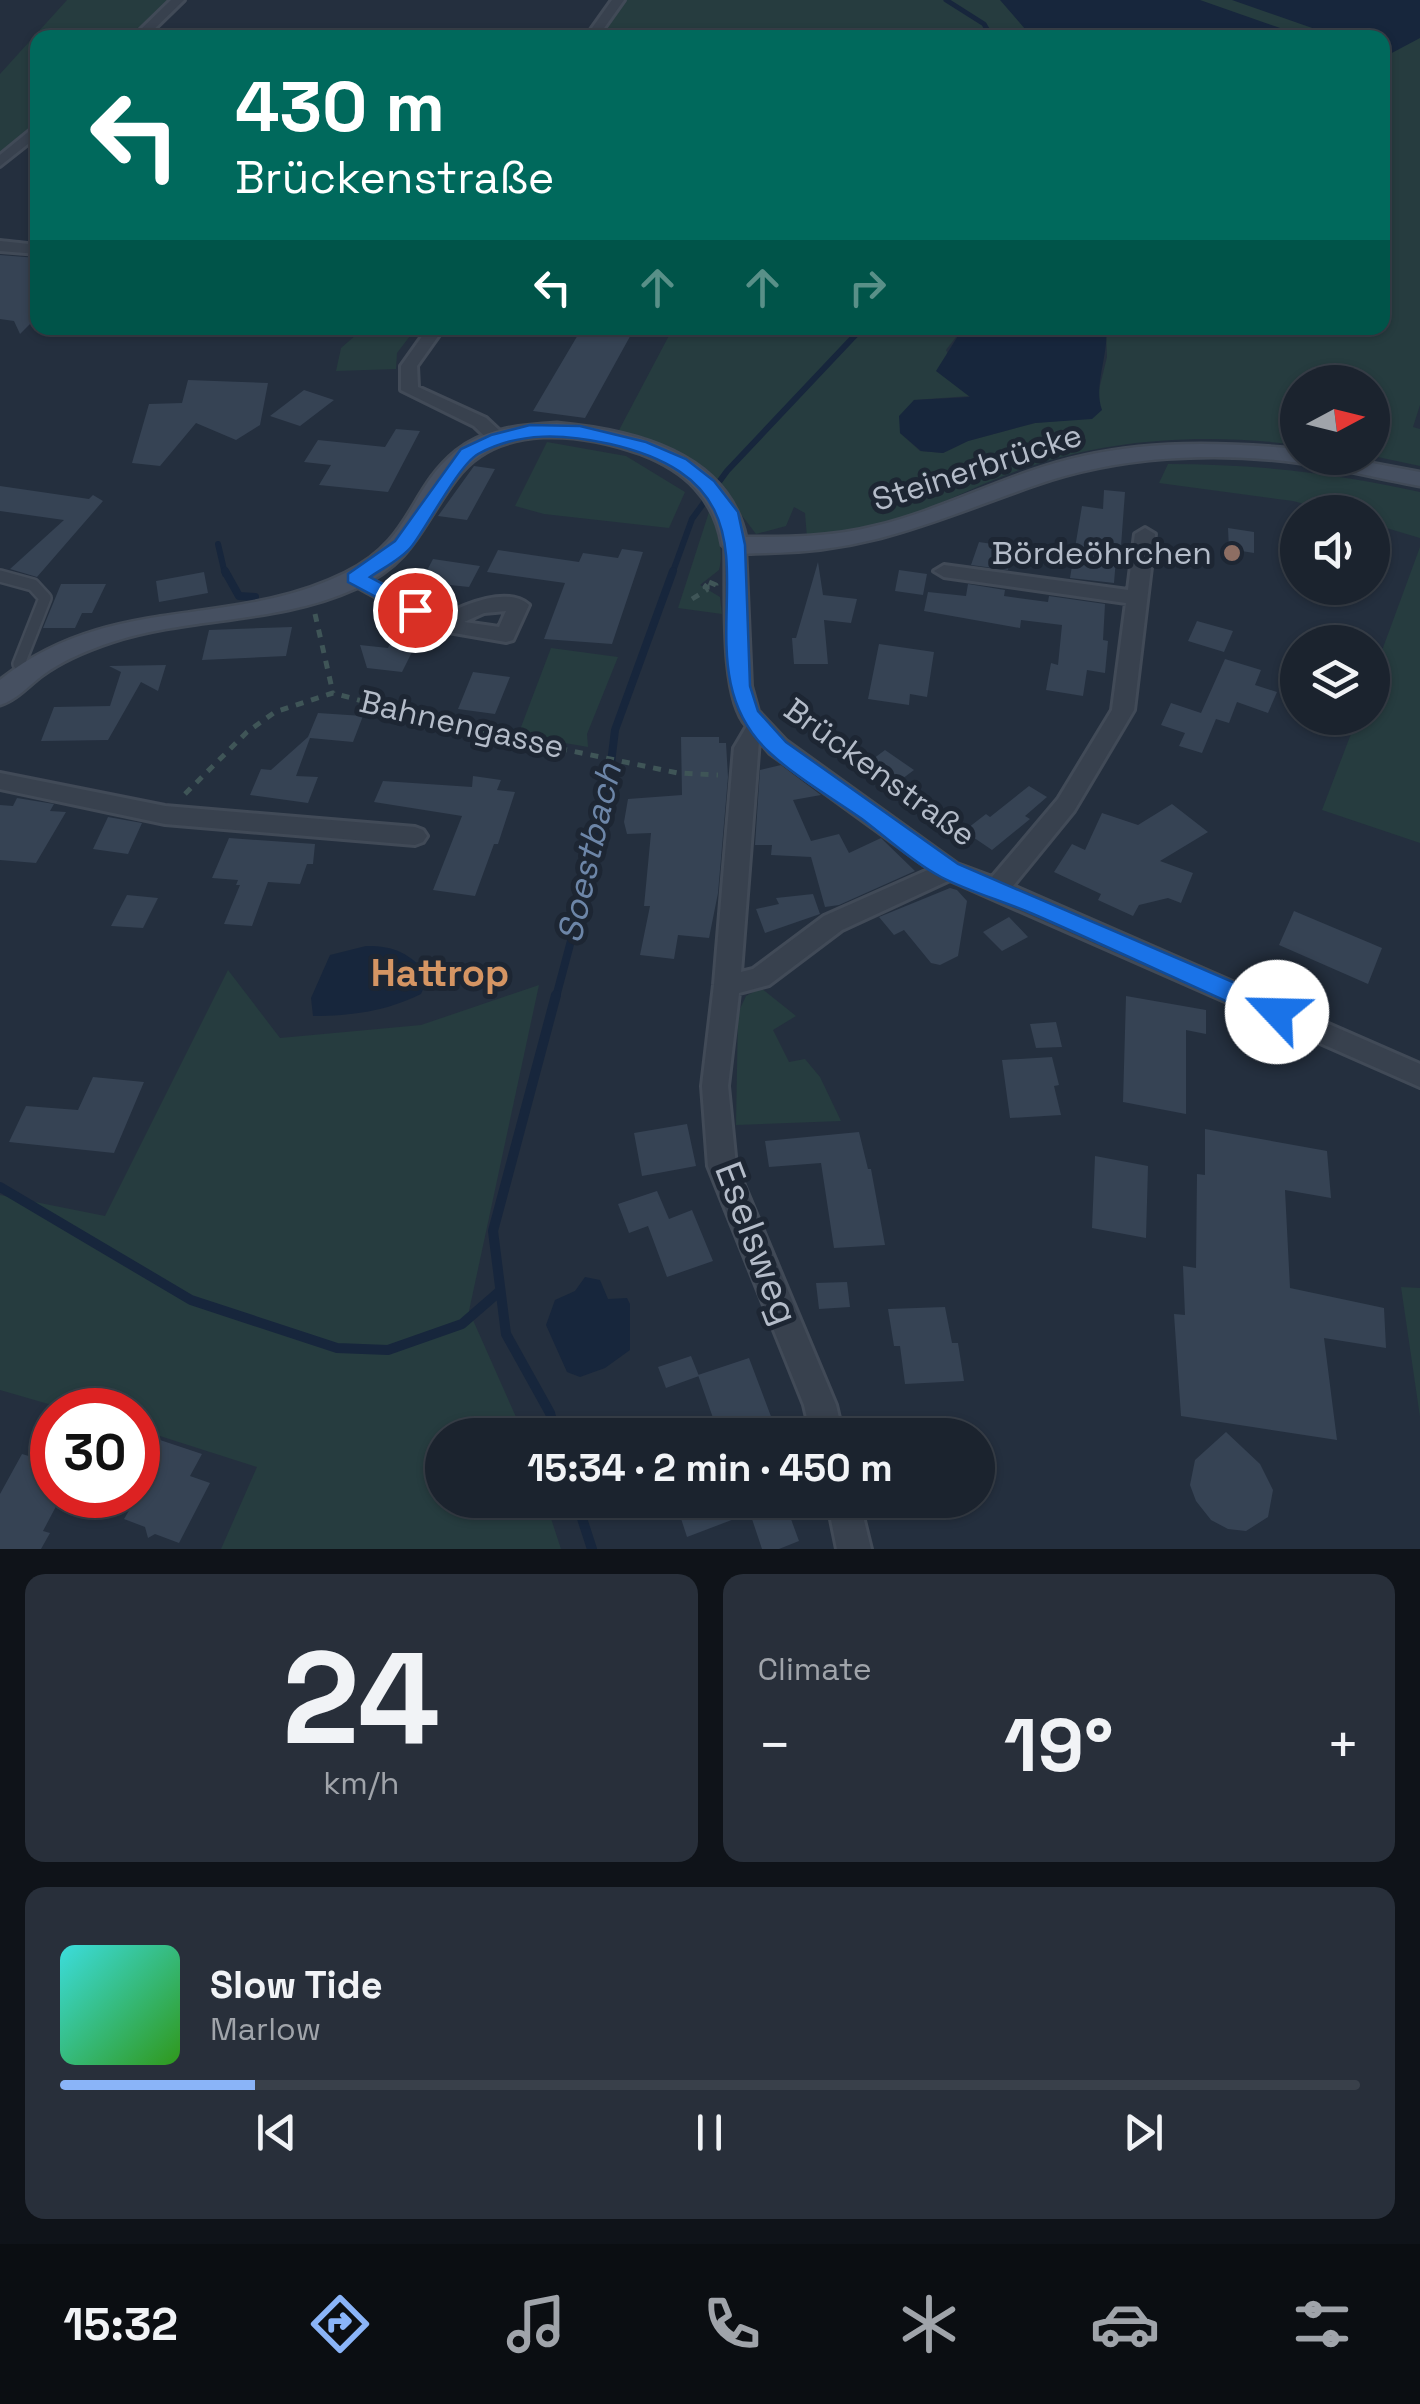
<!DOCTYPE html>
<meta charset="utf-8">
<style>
:root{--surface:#1b232e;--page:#282f3a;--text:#f1f3f6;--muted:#a0a4aa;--line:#39404a;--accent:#8ab4f8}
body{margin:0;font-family:"Space Grotesk",sans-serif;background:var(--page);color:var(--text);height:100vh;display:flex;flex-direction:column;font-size:38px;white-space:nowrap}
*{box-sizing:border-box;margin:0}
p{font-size:32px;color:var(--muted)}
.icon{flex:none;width:55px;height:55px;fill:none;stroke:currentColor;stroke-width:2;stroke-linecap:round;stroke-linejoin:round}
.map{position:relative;height:1549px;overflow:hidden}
.drawer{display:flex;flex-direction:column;gap:25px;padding:25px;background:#0f1319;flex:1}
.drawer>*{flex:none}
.top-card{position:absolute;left:30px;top:30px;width:1360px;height:305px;border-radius:20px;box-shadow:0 2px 8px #0004,0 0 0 2px var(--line);background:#00695c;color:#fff;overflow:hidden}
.needle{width:65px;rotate:83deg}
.fabs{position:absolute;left:1280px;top:365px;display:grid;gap:20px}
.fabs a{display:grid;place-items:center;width:110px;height:110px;border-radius:50%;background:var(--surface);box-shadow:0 2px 8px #0004,0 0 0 2px var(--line);font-size:50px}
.speed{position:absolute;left:30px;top:1388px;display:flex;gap:20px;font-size:50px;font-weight:700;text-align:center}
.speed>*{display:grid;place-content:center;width:130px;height:130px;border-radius:50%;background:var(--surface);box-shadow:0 2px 8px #0004,0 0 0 2px var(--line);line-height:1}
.speed .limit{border:15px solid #d22;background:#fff;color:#111}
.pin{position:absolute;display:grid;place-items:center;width:85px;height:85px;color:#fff;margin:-42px;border:5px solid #fff;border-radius:50%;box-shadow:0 2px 10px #0007}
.me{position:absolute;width:110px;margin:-55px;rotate:294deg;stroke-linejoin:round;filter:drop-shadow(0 0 8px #0008)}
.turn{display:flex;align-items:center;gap:35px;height:210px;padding:0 40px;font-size:45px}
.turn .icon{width:130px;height:130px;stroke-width:2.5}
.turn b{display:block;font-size:70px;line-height:85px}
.lanes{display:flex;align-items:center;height:95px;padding:0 40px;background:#0003;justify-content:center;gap:50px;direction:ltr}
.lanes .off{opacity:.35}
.big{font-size:75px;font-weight:600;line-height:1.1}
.drawer .card{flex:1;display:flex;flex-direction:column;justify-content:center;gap:15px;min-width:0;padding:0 35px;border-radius:20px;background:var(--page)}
.drawer .dial{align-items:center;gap:0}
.dial b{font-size:130px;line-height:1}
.song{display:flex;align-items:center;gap:30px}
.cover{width:120px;height:120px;border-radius:15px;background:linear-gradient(135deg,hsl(180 70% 55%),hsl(110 70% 35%))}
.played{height:10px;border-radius:5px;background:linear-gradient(90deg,var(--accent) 15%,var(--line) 15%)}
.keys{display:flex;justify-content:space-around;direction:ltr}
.heat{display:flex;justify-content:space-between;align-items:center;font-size:55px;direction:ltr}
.drawer .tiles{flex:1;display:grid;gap:25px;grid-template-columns:1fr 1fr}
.card:last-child{grid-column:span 2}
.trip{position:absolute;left:425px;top:1418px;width:570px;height:100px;border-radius:50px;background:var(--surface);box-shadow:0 2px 8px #0004,0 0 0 2px var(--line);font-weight:600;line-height:100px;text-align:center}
.tab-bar{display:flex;height:160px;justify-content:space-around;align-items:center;background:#0b0e12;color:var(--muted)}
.tab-bar .icon{width:70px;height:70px}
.tab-bar .active{color:var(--accent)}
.tab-bar b{font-size:45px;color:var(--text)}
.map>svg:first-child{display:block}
.green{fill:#263c3f}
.water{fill:#17263c}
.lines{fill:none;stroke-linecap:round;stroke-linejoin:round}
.stream-far3{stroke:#17263c;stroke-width:5}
.stream-far2{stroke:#17263c;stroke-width:6}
.stream-far1{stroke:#17263c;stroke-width:8}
.stream{stroke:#17263c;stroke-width:10}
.building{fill:#364354}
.lane-casing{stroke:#414a57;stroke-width:16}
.street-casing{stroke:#414a57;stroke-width:6}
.secondary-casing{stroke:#414a57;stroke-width:5}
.path{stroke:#3f5557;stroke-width:5;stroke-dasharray:8 8;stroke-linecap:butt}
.lane{stroke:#38414e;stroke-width:11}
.street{fill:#38414e;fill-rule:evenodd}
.secondary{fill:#465061;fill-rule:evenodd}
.route{fill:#1a73e8;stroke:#114b97;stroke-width:2.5}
.education-dot{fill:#8d6e63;stroke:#1d2633;stroke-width:4}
.labels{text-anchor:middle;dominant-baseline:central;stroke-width:10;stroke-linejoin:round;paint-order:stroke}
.street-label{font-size:32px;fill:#b4bcc9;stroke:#1d2633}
.poi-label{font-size:32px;fill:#b4bcc9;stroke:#1d2633;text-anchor:end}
.water-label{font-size:35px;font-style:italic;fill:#6d86a8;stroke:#1d2633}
.quarter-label{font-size:38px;font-weight:bold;fill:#d59563;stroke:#1d2633}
.near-street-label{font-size:38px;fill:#b4bcc9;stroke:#1d2633}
</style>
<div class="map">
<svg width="1420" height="1549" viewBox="0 0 1420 1549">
<rect width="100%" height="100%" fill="#242f3e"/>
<path class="green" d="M67,0H170L129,37L38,38L37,121L0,155V74Z
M626,0H1420V405L1413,427L1420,429V466L1373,456L1372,382H1298L1297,445C1207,433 1112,438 1025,468C986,481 950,500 912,515C879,528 842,532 807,538L805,513L794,507L786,526L756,534L715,480L687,458L618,432L673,328H963L946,350L970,396L914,400L900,433L920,451L943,453L968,441L1035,423L1092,418L1107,357L1106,328H1382V38H599Z
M364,328H416L397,353L396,369L336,371L341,348Z
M547,442L626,456L685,492L669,528L544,514L515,506Z
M1168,464C1255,464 1335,473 1420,492V538L1373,524L1372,512H1333L1293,501L1159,483Z
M709,512C718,530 724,551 719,570L700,585L720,597L722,614L678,608Z
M1420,547V843L1322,810L1357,718H1372L1373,675Z
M551,648L618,657L587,734L588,747L518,735Z
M228,970L280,1038L421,1025L539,985L469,1311L524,1435H442V1500H545L561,1549H221L257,1467L138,1429V1410H69L0,1390V1195L105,1216Z
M761,988L796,1016L773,1030L789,1062L805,1059L820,1077L841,1121L736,1125L738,1013L746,996Z
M1401,1287L1420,1288V1417Z"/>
<path class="water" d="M1000,0H1200L1306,37H1032Z
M1232,0H1420V38L1388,55L1383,53L1382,38L1338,37Z
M963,328H1106C1109,355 1093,385 1102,410L1092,419L1035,423L968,441L943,453L921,451L900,433L899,416L914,400L970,397L936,371Z
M366,946C396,946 409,953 429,976L421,994C387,1011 351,1016 313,1016L311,998L330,955Z
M585,1277L600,1280L608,1299L627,1298L630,1304V1350L605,1368L580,1377L567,1372L546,1325L555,1300L575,1291Z"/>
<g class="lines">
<path class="stream-far3" d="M946,0L984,24L992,38
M0,241L38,244"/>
<path class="stream-far2" d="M218,544L225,574
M672,574L692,519L727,471L862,328"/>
<path class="stream-far1" d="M225,571L239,596L255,597
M556,997L605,813L615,730L673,571"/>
<path class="stream" d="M0,1187L191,1300L337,1348L388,1350L462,1324L500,1291
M556,1435L550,1413L506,1334L493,1231L556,995
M576,1500L592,1549"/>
</g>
<path class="building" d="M0,255L38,258V316L20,334L14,321L0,319Z
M582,328L633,331L585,418L533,411Z
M188,380L268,383L260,425L236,440L196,423L160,466L132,463L149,404L182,403Z
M304,390L334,400L300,426L270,416Z
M396,429L420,431L388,492L319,485L331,465L304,462L318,440L385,447Z
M474,466L495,469L467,520L438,516Z
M0,486L89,499L93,495L103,501L37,577L10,569L64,520L0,511Z
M1104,490L1125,492L1120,560L1116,559L1114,583L1070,578L1082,506L1103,509Z
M1228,528L1254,532V553L1229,549Z
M979,542L1012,547L1008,570L971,565Z
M622,549L643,552L612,644L544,639L565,583L487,572L498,550L579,562L583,553L618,558Z
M433,559L480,566L469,587L421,582Z
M818,562L823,595L857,599L851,623L824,620L828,664H794L792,638H796Z
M899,570L927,574L923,595L895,591Z
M204,572L208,593L159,602L156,581Z
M61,584H106L92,613H82L75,628H43Z
M968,584L1005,590L1004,596L1048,602L1049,596L1105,604L1103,640L1108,641L1105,673L1087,670L1083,696L1046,690L1051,663L1058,665L1062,625L1021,620L1020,628L924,611L928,592L966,596Z
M1197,621L1233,631L1224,652L1188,641Z
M292,627L286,656L202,660L209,630Z
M397,629L422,632L402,672L367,668L360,645L388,648Z
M879,644L934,652L927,697L910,694L909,705L868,699Z
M1225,659L1261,670L1255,685L1277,692L1268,713L1237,702L1229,723L1216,719L1202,753L1179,746L1185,733L1161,725L1171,703L1201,713Z
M166,665L158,691L141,682L108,740L41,741L54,707L110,706L121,672L109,666Z
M473,672L510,677L495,714L458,709Z
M318,713L363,716L353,742L310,738L296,776L318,777L308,803L250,795L261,769L271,770L308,737Z
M681,737H719V743H726L728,777L718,893L709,938L678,935L674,959L640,955L650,906H644L651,833L627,834L624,822L628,799L682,795Z
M885,750L914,770L890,788L861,768Z
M781,765L821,795L793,800L811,841L839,834L849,853L881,838L915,871L839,905L825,907L811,857L771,855L772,845H755L760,770Z
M473,776L501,780L497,790L515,792L498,844H494L475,896L433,890L462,816L374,802L383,781L472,787Z
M1029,786L1047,797L1025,816L1030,819L992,850L964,831L986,814L990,817Z
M17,798L54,804L50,811L66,812L36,863L0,860V805L13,806Z
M1172,804L1208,832L1160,861L1193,873L1181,903L1168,898L1139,905L1133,916L1098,900L1101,894L1054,872L1072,844L1085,850L1102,813L1138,825Z
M108,817L142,823L128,854L93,849Z
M229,838L315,844L313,864H307L300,884L268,882L252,926L224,924L240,885H236L238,880L212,878Z
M950,888L957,890L967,901L958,956L940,965L931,963L904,930L894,935L879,917Z
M813,894L820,914L765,933L756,909L779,904L776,898Z
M127,895L158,898L143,928L111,926Z
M1294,911L1382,948L1368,984L1279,945Z
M1009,917L1028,937L1002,951L983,932Z
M1126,996L1206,1010V1034L1186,1030V1114L1123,1102Z
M1056,1022L1062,1047L1036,1048L1030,1024Z
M1052,1057L1059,1085L1054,1086L1061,1115L1010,1118L1002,1060Z
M93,1077L144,1082L114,1153L9,1142L26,1106L78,1110Z
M687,1124L696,1166L642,1176L634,1133Z
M1205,1129L1327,1151L1331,1198L1285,1190L1290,1288L1384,1308L1386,1348L1324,1338L1337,1440L1181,1416L1174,1314L1185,1315L1183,1266L1196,1268L1197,1174L1205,1175Z
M859,1132L868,1169H871L885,1245L834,1248L821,1163L769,1167L765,1141Z
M1095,1156L1148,1166L1146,1238L1092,1228Z
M657,1191L669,1219L692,1210L713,1261L667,1277L648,1226L629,1233L618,1204Z
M847,1282L850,1307L819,1309L816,1283Z
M945,1307L952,1343H958L964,1381L905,1384L900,1346H894L888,1309Z
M691,1356L699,1376L666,1388L658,1367Z
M749,1358L778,1435H719L698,1375Z
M1226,1432L1260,1464L1273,1490L1268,1517L1246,1531L1228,1529L1211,1520L1196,1501L1190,1485L1195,1460Z
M148,1436L202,1454L190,1476L210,1483L179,1543L155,1534L148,1538L145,1527L124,1519L138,1495V1454Z
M22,1454L52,1463V1495H62L43,1531L50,1533L41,1549H0V1494Z
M675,1500H784L799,1541L779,1549H762L750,1513L687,1537Z"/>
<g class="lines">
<g class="lane-casing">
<path id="lane" d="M0,576L33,585L45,598L19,664L25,673"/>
</g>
<g class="street-casing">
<path id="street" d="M171,0H184L145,38H132Z
M612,0H624L597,38H585Z
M38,124V136L0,166V155Z
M0,241L38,245V254L0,251Z
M428,328H444L417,366L418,387L486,418L503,434V442H491L474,426L401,390V366Z
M1145,528L1155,534L1134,710L1074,811L1013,886L1420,1064V1087L950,880L842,930L769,985L739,993L728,1086L736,1166L836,1405L843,1435H811L804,1405L708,1166L702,1086L714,985L734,748L747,726C719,696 727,588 725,545L735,539L745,545L751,686L758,711L786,741L957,864L992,877L1058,799L1112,710L1126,603L944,577L934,571L944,565L1128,590L1135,534ZM759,740L770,753L930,869L824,916L753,969L741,972Z
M356,572L443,616C465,604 508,586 529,605L513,640L506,642L437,630L349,582L346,578ZM506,611L499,627L464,622L484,613Z
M0,773L165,806L415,827L423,830L427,836L423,842L415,845L165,824L0,789Z
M827,1500H859L871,1549H837Z"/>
</g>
<g class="secondary-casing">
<path id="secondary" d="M557,423C633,430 727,452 746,537C789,537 833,537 875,526C942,510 1003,476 1070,459C1144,440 1222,442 1298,449V458H1345L1420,472V486C1380,479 1340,468 1300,463C1215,451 1118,456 1036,485C938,519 872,552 765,553C750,553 732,557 722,545C714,498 685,471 641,454C583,433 499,422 457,478C422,524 415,562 357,588C279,624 192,616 112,642C88,650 63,660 43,675C29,685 17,700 0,705V680C110,592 230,630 345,573C413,540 408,490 456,451C484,428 522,425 557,423Z"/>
</g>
<path class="path" d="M709,582L716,585V587H705Z
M692,599L708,589
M315,614L333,693
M185,794L247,732L275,712L333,693L465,729L678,773L718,775"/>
<use href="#lane" class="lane"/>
<use href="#street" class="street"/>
<use href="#secondary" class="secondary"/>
</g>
<path class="route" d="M530,425L580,426L646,442L686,459L714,481L738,512L745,545L750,686L758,711L786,742L958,864L1286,1005L1290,1012L1286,1020L1277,1023L1268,1020C1189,985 1111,948 1033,914C1003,901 970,892 941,877C913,862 887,838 862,819C832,798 797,778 770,753C661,653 818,492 610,444C565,434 520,431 478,454C459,465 428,525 412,546C402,559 383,568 370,577L422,605V614H408L348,582V574L395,541L461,449L491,435Z"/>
<circle class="education-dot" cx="1232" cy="553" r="10"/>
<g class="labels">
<g class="street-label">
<text transform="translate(977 467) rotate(-18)">Steinerbrücke</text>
<text transform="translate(462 724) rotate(13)">Bahnengasse</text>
<text transform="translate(880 772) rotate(36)">Brückenstraße</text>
</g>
<g class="poi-label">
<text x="1212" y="553">Bördeöhrchen</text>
</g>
<g class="water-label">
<text transform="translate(589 853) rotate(-77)">Soestbach</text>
</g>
<g class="quarter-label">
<text x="440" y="973">Hattrop</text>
</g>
<g class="near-street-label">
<text transform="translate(757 1243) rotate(69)">Eselsweg</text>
</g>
</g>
</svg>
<div class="fabs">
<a><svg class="needle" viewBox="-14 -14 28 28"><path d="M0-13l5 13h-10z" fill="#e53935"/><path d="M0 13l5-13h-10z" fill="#a0a4aa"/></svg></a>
<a><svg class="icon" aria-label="sound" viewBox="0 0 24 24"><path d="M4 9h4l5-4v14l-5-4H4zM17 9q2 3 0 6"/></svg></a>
<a><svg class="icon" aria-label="layers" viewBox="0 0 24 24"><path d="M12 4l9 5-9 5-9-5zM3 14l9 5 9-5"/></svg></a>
</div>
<div class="speed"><div class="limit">30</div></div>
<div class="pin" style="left:415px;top:610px;background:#d93025"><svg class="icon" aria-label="arrive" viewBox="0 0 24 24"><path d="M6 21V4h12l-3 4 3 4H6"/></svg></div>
<svg class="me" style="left:1277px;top:1012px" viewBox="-20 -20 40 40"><circle r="19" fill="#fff"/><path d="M0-13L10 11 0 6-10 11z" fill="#1a73e8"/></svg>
<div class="trip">15:34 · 2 min · 450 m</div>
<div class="top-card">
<div class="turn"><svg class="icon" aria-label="left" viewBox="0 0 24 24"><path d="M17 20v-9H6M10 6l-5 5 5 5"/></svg><div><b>430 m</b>Brückenstraße</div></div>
<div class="lanes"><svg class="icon" aria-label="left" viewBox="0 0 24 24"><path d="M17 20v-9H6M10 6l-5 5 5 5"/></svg><svg class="icon off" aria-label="ahead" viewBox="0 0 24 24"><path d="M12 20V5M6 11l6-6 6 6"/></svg><svg class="icon off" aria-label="ahead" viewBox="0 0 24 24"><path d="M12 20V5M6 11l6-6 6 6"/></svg><svg class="icon off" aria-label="right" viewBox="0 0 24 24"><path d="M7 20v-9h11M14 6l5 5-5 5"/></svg></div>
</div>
</div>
<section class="drawer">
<div class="tiles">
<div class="card dial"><b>24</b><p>km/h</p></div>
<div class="card"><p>Climate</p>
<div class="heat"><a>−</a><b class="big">19°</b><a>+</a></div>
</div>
<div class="card">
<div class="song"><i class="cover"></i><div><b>Slow Tide</b><p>Marlow</p></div></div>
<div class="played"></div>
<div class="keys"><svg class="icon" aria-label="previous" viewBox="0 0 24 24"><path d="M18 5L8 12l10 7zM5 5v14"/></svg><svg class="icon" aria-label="pause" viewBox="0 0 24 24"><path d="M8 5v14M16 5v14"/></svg><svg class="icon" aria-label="next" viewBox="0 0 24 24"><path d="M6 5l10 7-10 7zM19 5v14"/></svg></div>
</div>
</div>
</section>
<nav class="tab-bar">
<b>15:32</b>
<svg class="icon active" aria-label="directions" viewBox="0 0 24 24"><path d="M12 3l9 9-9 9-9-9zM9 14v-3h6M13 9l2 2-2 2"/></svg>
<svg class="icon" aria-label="music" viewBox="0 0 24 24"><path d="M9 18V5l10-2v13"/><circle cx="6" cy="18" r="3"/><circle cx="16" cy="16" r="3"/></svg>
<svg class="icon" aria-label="phone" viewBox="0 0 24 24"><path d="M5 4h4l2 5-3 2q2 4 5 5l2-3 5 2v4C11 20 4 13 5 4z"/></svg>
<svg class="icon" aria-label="climate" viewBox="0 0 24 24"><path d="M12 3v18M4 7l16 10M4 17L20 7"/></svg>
<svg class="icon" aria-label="car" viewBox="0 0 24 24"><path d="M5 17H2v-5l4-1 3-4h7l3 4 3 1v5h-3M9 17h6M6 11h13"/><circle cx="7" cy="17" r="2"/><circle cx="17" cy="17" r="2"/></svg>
<svg class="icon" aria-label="filters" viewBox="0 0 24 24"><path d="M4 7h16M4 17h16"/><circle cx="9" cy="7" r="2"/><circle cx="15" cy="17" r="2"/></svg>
</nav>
